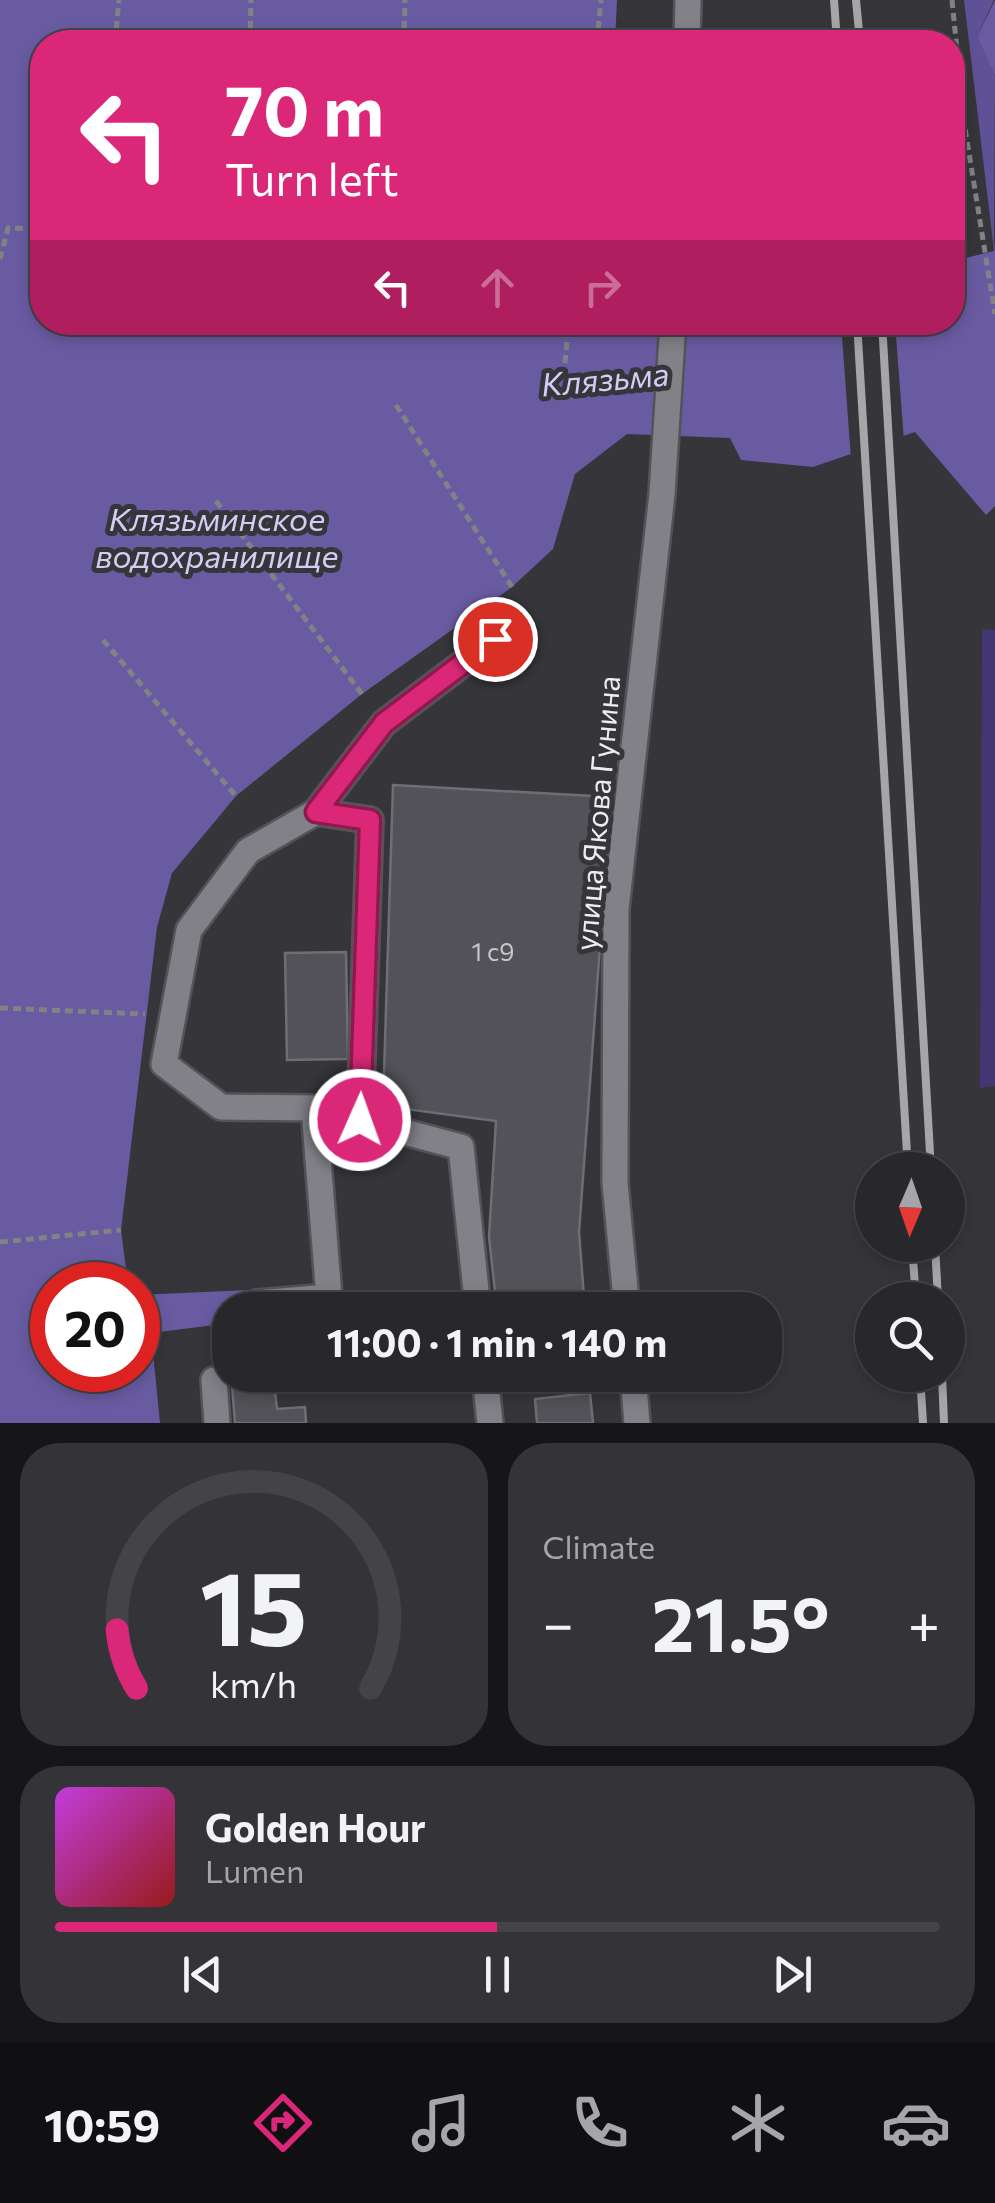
<!DOCTYPE html>
<meta charset="utf-8">
<style>
:root{--surface:#28282c;--page:#343438;--text:#f1f3f6;--muted:#a5a6a9;--line:#444448;--accent:#db2777}
body{margin:0;font-family:Commissioner,sans-serif;background:var(--page);color:var(--text);height:100vh;display:flex;flex-direction:column;font-size:38px;white-space:nowrap}
*{box-sizing:border-box;margin:0}
p{font-size:32px;color:var(--muted)}
.icon{flex:none;width:55px;height:55px;fill:none;stroke:currentColor;stroke-width:2;stroke-linecap:round;stroke-linejoin:round}
.map{position:relative;height:1423px;overflow:hidden}
.details{display:flex;flex-direction:column;gap:20px;padding:20px;background:#161618;flex:1}
.details>*{flex:none}
.hud{position:absolute;left:30px;top:30px;width:935px;height:305px;border-radius:40px;box-shadow:0 5px 15px #0003,0 0 0 2px var(--line);background:#db2777;color:#fff;overflow:hidden}
.needle{width:65px;rotate:182deg}
.buttons{position:absolute;left:855px;top:1152px;display:grid;gap:20px}
.buttons a{display:grid;place-items:center;width:110px;height:110px;border-radius:50%;background:var(--surface);box-shadow:0 5px 15px #0003,0 0 0 2px var(--line);font-size:50px}
.speed{position:absolute;left:30px;top:1262px;display:flex;gap:20px;font-size:50px;font-weight:700;text-align:center}
.speed>*{display:grid;place-content:center;width:130px;height:130px;border-radius:50%;background:var(--surface);box-shadow:0 5px 15px #0003,0 0 0 2px var(--line);line-height:1}
.speed .limit{border:15px solid #d22;background:#fff;color:#111}
.pin{position:absolute;display:grid;place-items:center;width:85px;height:85px;color:#fff;margin:-42px;border:5px solid #fff;border-radius:50%;box-shadow:0 2px 10px #0007}
.me{position:absolute;width:110px;margin:-55px;rotate:2deg;stroke-linejoin:round;filter:drop-shadow(0 0 8px #0008)}
.turn{display:flex;align-items:center;gap:35px;height:210px;padding:0 30px;font-size:45px}
.turn .icon{width:130px;height:130px;stroke-width:2.5}
.turn b{display:block;font-size:70px;line-height:85px}
.lanes{display:flex;align-items:center;height:95px;padding:0 30px;background:#0003;justify-content:center;gap:50px;direction:ltr}
.lanes .off{opacity:.35}
.big{font-size:75px;font-weight:700;line-height:1.1}
.details .widget{flex:1;display:flex;flex-direction:column;justify-content:center;gap:15px;min-width:0;padding:0 35px;border-radius:40px;background:var(--page)}
.details .dial{align-items:center;gap:0}
.dial svg{height:260px;overflow:visible;fill:none;stroke:var(--line);stroke-width:7;stroke-linecap:round;text-anchor:middle}
.dial text{fill:var(--text);stroke:none}
.song{display:flex;align-items:center;gap:30px}
.cover{width:120px;height:120px;border-radius:15px;background:linear-gradient(135deg,hsl(290 70% 55%),hsl(0 70% 35%))}
.played{height:10px;border-radius:5px;background:linear-gradient(90deg,var(--accent) 50%,var(--line) 50%)}
.keys{display:flex;justify-content:space-around;direction:ltr}
.heat{display:flex;justify-content:space-between;align-items:center;font-size:55px;direction:ltr}
.details .tiles{flex:1;display:grid;gap:20px;grid-template-columns:1fr 1fr}
.widget:last-child{grid-column:span 2}
.trip{position:absolute;left:212px;top:1292px;width:570px;height:100px;border-radius:40px;background:var(--surface);box-shadow:0 5px 15px #0003,0 0 0 2px var(--line);font-weight:700;line-height:100px;text-align:center}
.tabs{display:flex;height:160px;justify-content:space-around;align-items:center;background:#101012;color:var(--muted)}
.tabs .icon{width:70px;height:70px}
.tabs .on{color:var(--accent)}
.tabs b{font-size:45px;color:var(--text)}
.map>svg:first-child{display:block}
.green{fill:#433673}
.forest{fill:#5f5196}
.water{fill:#695ba2}
.pier{fill:#36353a}
.building{fill:#535258;stroke:#6e6e74;stroke-width:2.5}
.lines{fill:none;stroke-linecap:round;stroke-linejoin:round}
.minor-casing{stroke:#535358;stroke-width:30}
.path{stroke:#828185;stroke-width:5;stroke-dasharray:8 5;stroke-linecap:butt}
.minor{stroke:#828188;stroke-width:25}
.rail{stroke:#a6a6a9;stroke-width:8}
.route-casing{stroke:#8e194d;stroke-width:25}
.route{stroke:#db2777;stroke-width:18}
.labels{text-anchor:middle;dominant-baseline:central;stroke-width:10;stroke-linejoin:round;paint-order:stroke}
.number-label{font-size:25px;fill:#c6c6ca}
.street-label{font-size:30px;fill:#ededf0;stroke:#36353a}
.water-label{font-size:32px;font-style:italic;fill:#d2cdf5;stroke:#36353a}
</style>
<div class="map">
<svg width="995" height="1423" viewBox="0 0 995 1423">
<rect width="100%" height="100%" fill="#36353a"/>
<path class="green" d="M982,629L995,630V1086L980,1088Z"/>
<path class="forest" d="M964,0H994L977,37L995,76L994,251Z"/>
<path class="water" d="M0,0H617L615,42H42V322H952L953,261L994,251L995,240V506L986,515L915,432L813,467L741,460L730,438L627,434L575,474L553,549L512,587L362,694L236,796L172,873L157,927L121,1230L128,1285H52V1370H138V1295L249,1290L250,1310H230V1323L151,1333L160,1423H0Z
M995,0V76L977,37Z"/>
<path class="pier" d="M841,323H895L904,441L851,459Z"/>
<path class="building" d="M393,785L611,797L579,1232L585,1310H497L489,1237L496,1121L383,1106Z
M346,952L348,1059L287,1060L285,953Z
M504,1375H584L504,1384Z
M274,1383L277,1409L305,1407L306,1423H235L232,1386Z
M590,1393L593,1423H537L535,1399Z"/>
<g class="lines">
<g class="minor-casing">
<path id="minor" d="M687,42L688,0
M316,812L384,723L495,639
M314,1108L330,1310
M360,1120L370,820L316,812L248,851L189,930L164,1064L221,1107L314,1108L461,1147L478,1310
M257,1303L329,1297
M627,1310L615,1183L616,909L662,494L673,322
M485,1375L490,1423
M633,1375L637,1423
M214,1380L217,1423"/>
</g>
<path class="path" d="M952,0L964,122L995,314
M115,42L119,0
M250,42L251,0
M404,42L405,0
M597,42L601,0
M0,259L8,228L42,229
M565,363L569,322
M396,405L512,587
M216,501L362,694
M103,640L236,796
M0,1008L145,1014
M0,1242L121,1230"/>
<use href="#minor" class="minor"/>
<path class="rail" d="M834,0L837,42
M856,0L860,42
M857,322L908,1170
M882,322L931,1170
M912,1245L916,1300
M935,1245L938,1300
M920,1375L923,1423
M942,1375L944,1423"/>
</g>
<g class="lines">
<g class="route-casing">
<path id="route" d="M360,1120L370,820L316,812L384,723L495,639"/>
</g>
<use href="#route" class="route"/>
</g>
<g class="labels">
<g class="number-label">
<text x="493" y="951">1 с9</text>
</g>
<g class="street-label">
<text transform="translate(596 813) rotate(-85)">улица Якова Гунина</text>
</g>
<g class="water-label">
<text transform="translate(605 378) rotate(-5)">Клязьма</text>
<text x="217" y="518">Клязьминское<tspan x="217" dy="37">водохранилище</tspan></text>
</g>
</g>
</svg>
<div class="buttons">
<a><svg class="needle" viewBox="-14 -14 28 28"><path d="M0-13l5 13h-10z" fill="#e53935"/><path d="M0 13l5-13h-10z" fill="#a5a6a9"/></svg></a>
<a><svg class="icon" aria-label="search" viewBox="0 0 24 24"><circle cx="10" cy="10" r="6"/><path d="M15 15l6 6"/></svg></a>
</div>
<div class="speed"><div class="limit">20</div></div>
<div class="pin" style="left:495px;top:639px;background:#d93025"><svg class="icon" aria-label="arrive" viewBox="0 0 24 24"><path d="M6 21V4h12l-3 4 3 4H6"/></svg></div>
<svg class="me" style="left:360px;top:1120px" viewBox="-20 -20 40 40"><circle r="17" fill="#db2777" stroke="#fff" stroke-width="3"/><path d="M0-11L8 9 0 5-8 9z" fill="#fff"/></svg>
<div class="trip">11:00 · 1 min · 140 m</div>
<div class="hud">
<div class="turn"><svg class="icon" aria-label="left" viewBox="0 0 24 24"><path d="M17 20v-9H6M10 6l-5 5 5 5"/></svg><div><b>70 m</b>Turn left</div></div>
<div class="lanes"><svg class="icon" aria-label="left" viewBox="0 0 24 24"><path d="M17 20v-9H6M10 6l-5 5 5 5"/></svg><svg class="icon off" aria-label="ahead" viewBox="0 0 24 24"><path d="M12 20V5M6 11l6-6 6 6"/></svg><svg class="icon off" aria-label="right" viewBox="0 0 24 24"><path d="M7 20v-9h11M14 6l5 5-5 5"/></svg></div>
</div>
</div>
<section class="details">
<div class="tiles">
<div class="widget dial"><svg viewBox="0 0 100 80">
<path d="M14 69A42 42 0 1 1 86 69"/>
<path d="M14 69A42 42 0 0 1 8 51" stroke="#db2777"/>
<text x="50" y="56" font-size="32" font-weight="700">15</text>
<text x="50" y="72" font-size="11">km/h</text>
</svg></div>
<div class="widget"><p>Climate</p>
<div class="heat"><a>−</a><b class="big">21.5°</b><a>+</a></div>
</div>
<div class="widget">
<div class="song"><i class="cover"></i><div><b>Golden Hour</b><p>Lumen</p></div></div>
<div class="played"></div>
<div class="keys"><svg class="icon" aria-label="previous" viewBox="0 0 24 24"><path d="M18 5L8 12l10 7zM5 5v14"/></svg><svg class="icon" aria-label="pause" viewBox="0 0 24 24"><path d="M8 5v14M16 5v14"/></svg><svg class="icon" aria-label="next" viewBox="0 0 24 24"><path d="M6 5l10 7-10 7zM19 5v14"/></svg></div>
</div>
</div>
</section>
<nav class="tabs">
<b>10:59</b>
<svg class="icon on" aria-label="directions" viewBox="0 0 24 24"><path d="M12 3l9 9-9 9-9-9zM9 14v-3h6M13 9l2 2-2 2"/></svg>
<svg class="icon" aria-label="music" viewBox="0 0 24 24"><path d="M9 18V5l10-2v13"/><circle cx="6" cy="18" r="3"/><circle cx="16" cy="16" r="3"/></svg>
<svg class="icon" aria-label="phone" viewBox="0 0 24 24"><path d="M5 4h4l2 5-3 2q2 4 5 5l2-3 5 2v4C11 20 4 13 5 4z"/></svg>
<svg class="icon" aria-label="climate" viewBox="0 0 24 24"><path d="M12 3v18M4 7l16 10M4 17L20 7"/></svg>
<svg class="icon" aria-label="car" viewBox="0 0 24 24"><path d="M5 17H2v-5l4-1 3-4h7l3 4 3 1v5h-3M9 17h6M6 11h13"/><circle cx="7" cy="17" r="2"/><circle cx="17" cy="17" r="2"/></svg>
</nav>
